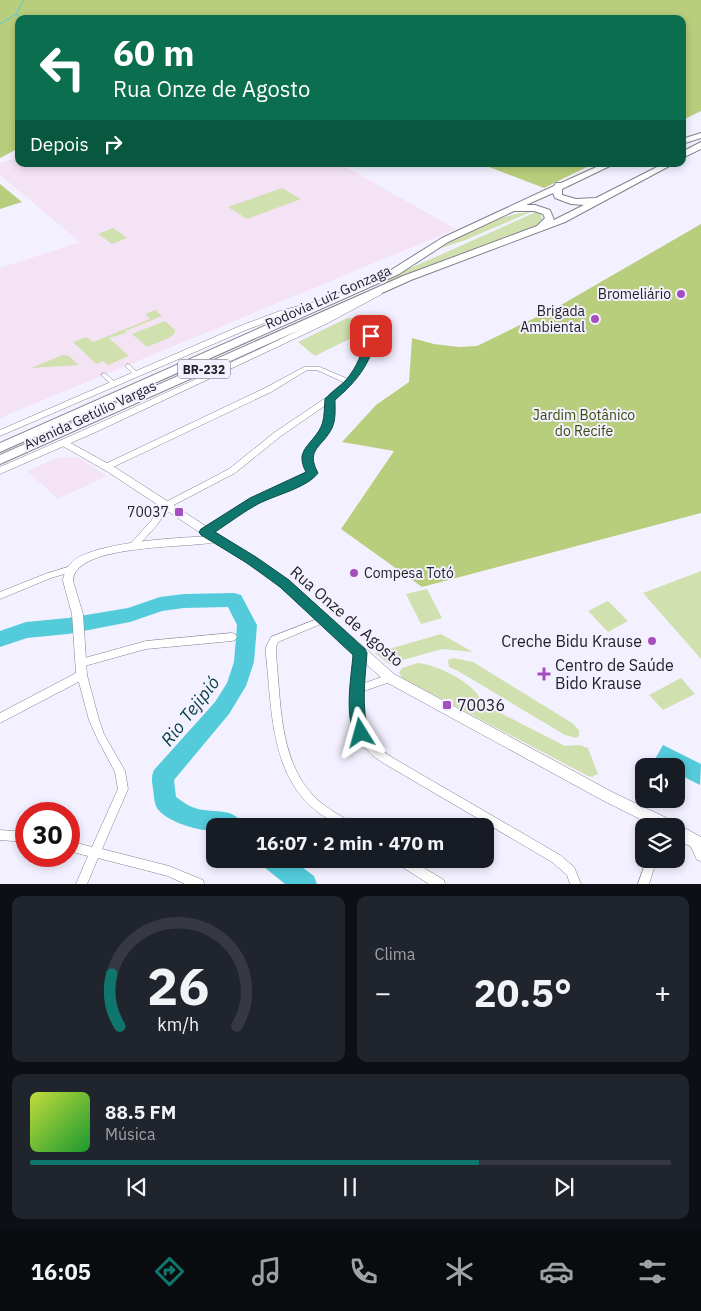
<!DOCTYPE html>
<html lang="pt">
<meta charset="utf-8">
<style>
:root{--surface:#171b24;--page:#20242c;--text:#f1f3f6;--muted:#9ea1a6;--line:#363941;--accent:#0f766e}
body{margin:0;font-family:"IBM Plex Sans",sans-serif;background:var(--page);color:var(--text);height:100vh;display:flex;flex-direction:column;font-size:19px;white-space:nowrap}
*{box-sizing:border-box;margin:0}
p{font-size:16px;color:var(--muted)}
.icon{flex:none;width:28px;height:28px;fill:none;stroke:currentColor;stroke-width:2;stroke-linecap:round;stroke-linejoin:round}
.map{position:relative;height:884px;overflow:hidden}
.side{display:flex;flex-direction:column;gap:12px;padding:12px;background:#0d0f14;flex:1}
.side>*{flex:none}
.banner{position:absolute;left:15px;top:15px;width:671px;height:152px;border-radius:10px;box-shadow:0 2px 8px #0003;background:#0b6e4f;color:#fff;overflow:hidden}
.controls{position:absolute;left:635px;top:758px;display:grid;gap:10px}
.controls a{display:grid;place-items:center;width:50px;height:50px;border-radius:10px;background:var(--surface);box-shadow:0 2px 8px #0003;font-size:25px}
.speed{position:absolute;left:15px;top:802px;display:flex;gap:10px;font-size:25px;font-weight:700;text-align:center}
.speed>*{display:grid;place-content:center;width:65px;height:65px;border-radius:50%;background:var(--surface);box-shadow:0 2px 8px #0003;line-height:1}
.speed .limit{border:8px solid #d22;background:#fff;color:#111}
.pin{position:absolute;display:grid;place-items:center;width:42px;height:42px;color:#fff;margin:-21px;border-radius:10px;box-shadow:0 2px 8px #0006}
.me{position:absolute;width:55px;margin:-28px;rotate:352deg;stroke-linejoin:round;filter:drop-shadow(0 0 4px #0008)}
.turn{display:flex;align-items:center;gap:18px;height:105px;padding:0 15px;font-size:22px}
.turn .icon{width:65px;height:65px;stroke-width:2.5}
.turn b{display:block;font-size:35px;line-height:42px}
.then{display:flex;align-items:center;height:48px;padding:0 15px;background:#0003;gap:10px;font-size:19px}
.big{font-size:38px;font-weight:700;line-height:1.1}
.side .widget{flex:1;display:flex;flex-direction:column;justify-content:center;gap:8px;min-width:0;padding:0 18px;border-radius:10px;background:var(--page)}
.side .dial{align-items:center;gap:0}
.dial svg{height:130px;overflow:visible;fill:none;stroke:var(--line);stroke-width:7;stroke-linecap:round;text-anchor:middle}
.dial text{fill:var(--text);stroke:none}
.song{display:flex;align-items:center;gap:15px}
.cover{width:60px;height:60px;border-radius:8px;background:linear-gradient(135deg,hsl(70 70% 55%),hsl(130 70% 35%))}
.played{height:5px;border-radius:2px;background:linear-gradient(90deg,var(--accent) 70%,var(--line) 70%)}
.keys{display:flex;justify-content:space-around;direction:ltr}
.heat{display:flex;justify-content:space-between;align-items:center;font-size:28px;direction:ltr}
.side .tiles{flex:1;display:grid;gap:12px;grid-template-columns:1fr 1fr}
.widget:last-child{grid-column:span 2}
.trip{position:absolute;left:206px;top:818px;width:288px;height:50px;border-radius:10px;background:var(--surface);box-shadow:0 2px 8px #0003;font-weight:700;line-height:50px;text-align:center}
.menu{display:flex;height:80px;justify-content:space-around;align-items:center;background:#090b0e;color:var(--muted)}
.menu .icon{width:35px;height:35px}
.menu .on{color:var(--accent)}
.menu b{font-size:22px;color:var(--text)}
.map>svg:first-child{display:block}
.industrial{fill:#f4e3f4}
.green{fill:#d1e0af}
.forest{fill:#b9ce7d}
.water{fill:#53cbdb}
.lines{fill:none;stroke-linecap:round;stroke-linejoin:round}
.stream{stroke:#53cbdb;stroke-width:1}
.river{fill:#53cbdb;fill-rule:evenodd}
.minor-casing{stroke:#82818d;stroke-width:1}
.tertiary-casing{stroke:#82818d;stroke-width:1}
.secondary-casing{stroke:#82818d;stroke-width:1}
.trunk-casing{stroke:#82818d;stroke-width:2}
.minor{fill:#fff;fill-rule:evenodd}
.tertiary{fill:#fff;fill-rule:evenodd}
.secondary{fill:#fff;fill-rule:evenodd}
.trunk{fill:#fff;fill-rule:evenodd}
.route{fill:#0f766e;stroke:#0a4d48}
.poi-dot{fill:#a44fbd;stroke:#f3f1ff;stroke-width:2}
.labels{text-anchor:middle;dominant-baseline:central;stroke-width:4;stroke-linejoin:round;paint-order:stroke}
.shield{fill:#f3f1ff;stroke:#616068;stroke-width:1}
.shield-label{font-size:12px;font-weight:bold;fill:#232227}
.poi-label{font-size:14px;fill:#232227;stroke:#f3f1ff;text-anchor:end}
.street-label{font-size:14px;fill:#232227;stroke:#f3f1ff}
.park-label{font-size:14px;fill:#3d4a0e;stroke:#f3f1ff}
.near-street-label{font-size:16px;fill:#232227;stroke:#f3f1ff}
.near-poi-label{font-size:16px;fill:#232227;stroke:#f3f1ff;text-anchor:start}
.near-water-label{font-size:18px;font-style:italic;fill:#033d44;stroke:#f3f1ff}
</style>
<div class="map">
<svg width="701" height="884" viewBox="0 0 701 884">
<rect width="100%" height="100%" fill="#f3f1ff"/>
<path class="industrial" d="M19,157V164H340L456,229L0,418V268L80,242L0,175V163Z
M74,457L79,458L107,476L58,499L27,471L57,458Z"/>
<path class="green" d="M282,188L301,199L247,219L228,207Z
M531,212L463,241L432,251C463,236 496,214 531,212Z
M536,212L541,215L542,219L539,224L530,229L381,285L393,276Z
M113,228L127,238L112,244L98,234Z
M155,310L162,316L125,331L126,333L109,338L129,356L108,365L103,361L96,364L73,342L86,337L93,342L150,319L145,314Z
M347,318L358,319L371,324L370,329L315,356L298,342Z
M165,321L175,330V333L169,338L147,347L132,334Z
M63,355L69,356L79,365L31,368Z
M701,571V659L643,593Z
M427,589L442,618L421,624L406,594Z
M608,601L628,621L608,632L588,611Z
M441,634L473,652L442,649L389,664L375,653Z
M453,658L473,662L572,723L579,730V736L576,738L565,735L458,671L449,667L448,660Z
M418,663C435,664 472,682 479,697L477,701L565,746L579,745L588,748L598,774L592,777L588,776L402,678L399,673L402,668Z
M681,678L695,694L663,710L649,695Z"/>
<path class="forest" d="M0,0H701V111L683,120L682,19H19V148L0,158Z
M481,164H593L544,188Z
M0,184L22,202L0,209Z
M701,224V513L422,587L341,529L394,451L342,442L376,405L409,382L412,338L434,344L459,347L477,346L561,305Z"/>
<path class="water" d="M663,745L701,764L700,785L676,773V766H664L654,761Z"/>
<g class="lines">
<path class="stream" d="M16,14L23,19
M0,24L16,14L24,0"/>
<path class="river" d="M234,593L241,595L257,625L254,662L246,686L229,714L174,780L176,797C183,802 190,807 198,809C214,813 236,807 243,826H215V831C199,831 166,822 157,808C154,803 154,795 153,789C152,781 151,777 154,770L215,702L227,683L234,662L237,625L228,607L184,608L162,611L130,622L68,634L27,638L0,647V631L26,622L68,618L128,608L160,597L184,594Z
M260,859H291L314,876L317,884H285L264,867Z"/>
<g class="minor-casing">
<path id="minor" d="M373,321L376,323C370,357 362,378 334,400L333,421L330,428L310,456L311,463L316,473C302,488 276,493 258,503C241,512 225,524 209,534H203L202,532L203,530L252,499L299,478L308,472L303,463L302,456L322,428L325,421L326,405L281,436L235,473L168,508L157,525L137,547H131L130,545L131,543L151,521L162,504L229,469L275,432L327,397L345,383L317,370H307L271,392L109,469H103L102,467L103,465L265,388L304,367H320L348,379C361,363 366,343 370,323Z
M128,364L130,365L139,374L138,375H134L125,366L126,365Z
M104,373L106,374L116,383L118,384L116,385H112L102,376L101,375Z
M71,566L74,567L75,569L74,571L51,578L0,599V592L45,574Z
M325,616L328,617L329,619L328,621L278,642L276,647V655C281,701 279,757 311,793C322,806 338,814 352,823L353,826C336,826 333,822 319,813C270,777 272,709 266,655V647L271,637Z
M232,633L235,634L237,637L235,640L232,641L146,649L81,667L78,666L76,663L78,660L81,659L146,641Z
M360,649L363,650L365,653L362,684L390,674L393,675L395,678L393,681L361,692C360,725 365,740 393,758L560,855L574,867L581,884H570L567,875L552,862L385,764C379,760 372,756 367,750C344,724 352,684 355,653L357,650Z
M82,671L85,672L87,675L99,720L104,734L125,771L128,789L102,849L169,866L203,880L204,884H185L168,876L98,858L87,884H76L88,856L69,851V841L92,847L118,789L115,772L97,738L89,720L77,675L79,672Z
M0,830L26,832V842L0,840Z
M694,838L698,839L701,845V861L697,860L689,843L690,839Z
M395,859H409L444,880L445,884H429L396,863Z
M647,859H657L649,884H638Z"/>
</g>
<g class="tertiary-casing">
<path id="tertiary" d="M375,292H381L382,294L326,324L96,432L0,474V467C126,412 252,355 375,292Z
M322,300H325V304L286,315L246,330L0,436V430L240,326L280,311Z
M218,536L221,537L223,539L221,541C195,549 74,542 73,581L83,614L87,675L86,678L0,723V713L76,673L72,614L63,581C63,576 67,567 71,563C92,541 186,537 218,536Z"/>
</g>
<g class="secondary-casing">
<path id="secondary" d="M65,440L116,468L274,570L303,593L394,674L614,793L673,821L675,825L681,826L701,837V852L676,839V826H654L604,801L386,682L295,599L266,576L108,472L61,445L60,443Z"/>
</g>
<g class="trunk-casing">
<path id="trunk" d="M701,133V138L682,144V139Z
M701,142V149L682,158V152Z
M603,164H614L562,189V195L576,199L596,198L663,164H673L565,222L411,280L0,464V455L403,276L537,226L545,218L543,214L534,211H514L448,242L399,274L0,452V443L391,270L442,238L554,186L556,183H561ZM553,193L555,198L571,204L584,205L554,220L550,210L535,205H526Z"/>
</g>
<use href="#minor" class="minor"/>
<use href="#tertiary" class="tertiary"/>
<use href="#secondary" class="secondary"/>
<use href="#trunk" class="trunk"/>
</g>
<path class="route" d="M371,333L376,336C371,364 356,382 335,400C335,409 336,419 332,428C322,448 305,449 318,473C307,488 275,495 258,504C243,512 229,523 215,532L256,557L289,580L365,649L367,653C365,679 361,708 369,733L367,738L361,740L356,738C344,714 351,680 353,655L280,587L247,563L201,535L199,532L201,529L250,498L306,472C294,450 312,445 321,427C325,418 324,408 325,399C331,392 339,387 346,380C357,367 363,352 366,336Z"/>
<g class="poi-dot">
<circle cx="681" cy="294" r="5"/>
<circle cx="595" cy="319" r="5"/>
<rect x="174" y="507" width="10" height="10" rx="2.5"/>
<circle cx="354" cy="573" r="5"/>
<circle cx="652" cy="641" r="5"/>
<path d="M541.5 666.5h5v5h5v5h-5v5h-5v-5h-5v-5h5z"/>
<rect x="442" y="700" width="10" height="10" rx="2.5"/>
</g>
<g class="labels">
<rect class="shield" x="178" y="359.5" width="52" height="19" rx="4"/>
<g class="shield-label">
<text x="204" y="369">BR-232</text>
</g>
<g class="poi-label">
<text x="671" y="294">Bromeliário</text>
<text x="585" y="311">Brigada<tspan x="585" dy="16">Ambiental</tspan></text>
<text x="169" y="512">70037</text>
<text x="364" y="573" text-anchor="start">Compesa Totó</text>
</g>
<g class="street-label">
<text transform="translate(328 297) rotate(-24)">Rodovia Luiz Gonzaga</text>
<text transform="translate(90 415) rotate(-25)">Avenida Getúlio Vargas</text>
</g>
<g class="park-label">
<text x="584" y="415">Jardim Botânico<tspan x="584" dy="16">do Recife</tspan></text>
</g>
<g class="near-street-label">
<text transform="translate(347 616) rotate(41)">Rua Onze de Agosto</text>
</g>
<g class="near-poi-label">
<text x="642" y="641" text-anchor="end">Creche Bidu Krause</text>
<text x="555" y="665">Centro de Saúde<tspan x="555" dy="18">Bido Krause</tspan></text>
<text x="457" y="705">70036</text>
</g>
<g class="near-water-label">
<text transform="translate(190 711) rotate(-52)">Rio Tejipió</text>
</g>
</g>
</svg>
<div class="controls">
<a><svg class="icon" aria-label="sound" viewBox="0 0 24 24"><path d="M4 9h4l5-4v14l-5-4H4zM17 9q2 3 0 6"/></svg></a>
<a><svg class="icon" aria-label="layers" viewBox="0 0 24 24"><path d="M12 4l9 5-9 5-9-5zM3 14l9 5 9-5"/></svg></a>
</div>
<div class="speed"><div class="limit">30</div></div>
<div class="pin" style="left:371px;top:336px;background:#d93025"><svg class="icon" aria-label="arrive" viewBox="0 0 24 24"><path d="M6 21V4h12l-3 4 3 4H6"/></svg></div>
<svg class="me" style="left:361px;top:733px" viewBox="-20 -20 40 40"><path d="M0-17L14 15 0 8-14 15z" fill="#0f766e" stroke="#fff" stroke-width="4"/></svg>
<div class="trip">16:07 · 2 min · 470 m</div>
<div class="banner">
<div class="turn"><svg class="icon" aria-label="left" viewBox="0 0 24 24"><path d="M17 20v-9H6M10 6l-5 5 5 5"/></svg><div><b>60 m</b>Rua Onze de Agosto</div></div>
<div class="then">Depois<svg class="icon" aria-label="right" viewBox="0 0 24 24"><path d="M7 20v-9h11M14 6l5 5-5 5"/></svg></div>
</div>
</div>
<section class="side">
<div class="tiles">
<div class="widget dial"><svg viewBox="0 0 100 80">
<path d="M14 69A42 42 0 1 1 86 69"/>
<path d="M14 69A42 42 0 0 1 9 37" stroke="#0f766e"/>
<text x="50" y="56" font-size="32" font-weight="700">26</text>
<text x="50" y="72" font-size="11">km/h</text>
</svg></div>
<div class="widget"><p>Clima</p>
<div class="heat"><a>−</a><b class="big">20.5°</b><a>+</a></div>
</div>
<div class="widget">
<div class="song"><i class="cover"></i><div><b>88.5 FM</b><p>Música</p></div></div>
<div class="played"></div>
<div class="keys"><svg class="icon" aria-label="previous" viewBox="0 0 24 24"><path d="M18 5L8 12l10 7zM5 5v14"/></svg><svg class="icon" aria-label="pause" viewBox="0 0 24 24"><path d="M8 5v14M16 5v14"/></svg><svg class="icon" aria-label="next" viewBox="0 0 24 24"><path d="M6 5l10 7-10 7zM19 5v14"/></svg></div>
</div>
</div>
</section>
<nav class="menu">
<b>16:05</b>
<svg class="icon on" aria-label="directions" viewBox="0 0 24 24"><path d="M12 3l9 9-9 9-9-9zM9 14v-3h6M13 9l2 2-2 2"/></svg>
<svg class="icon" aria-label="music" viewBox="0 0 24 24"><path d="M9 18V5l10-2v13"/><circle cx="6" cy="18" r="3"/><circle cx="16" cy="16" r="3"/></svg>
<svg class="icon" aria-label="phone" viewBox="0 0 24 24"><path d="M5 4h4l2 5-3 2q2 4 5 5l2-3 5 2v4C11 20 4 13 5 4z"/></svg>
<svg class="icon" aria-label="climate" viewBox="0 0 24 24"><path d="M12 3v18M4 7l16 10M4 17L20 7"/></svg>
<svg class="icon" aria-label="car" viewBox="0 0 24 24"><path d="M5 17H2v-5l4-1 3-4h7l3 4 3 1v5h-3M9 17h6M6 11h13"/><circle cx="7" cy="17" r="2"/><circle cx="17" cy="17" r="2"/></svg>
<svg class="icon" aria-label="filters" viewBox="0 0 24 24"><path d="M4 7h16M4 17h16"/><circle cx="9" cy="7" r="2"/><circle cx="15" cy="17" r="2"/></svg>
</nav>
